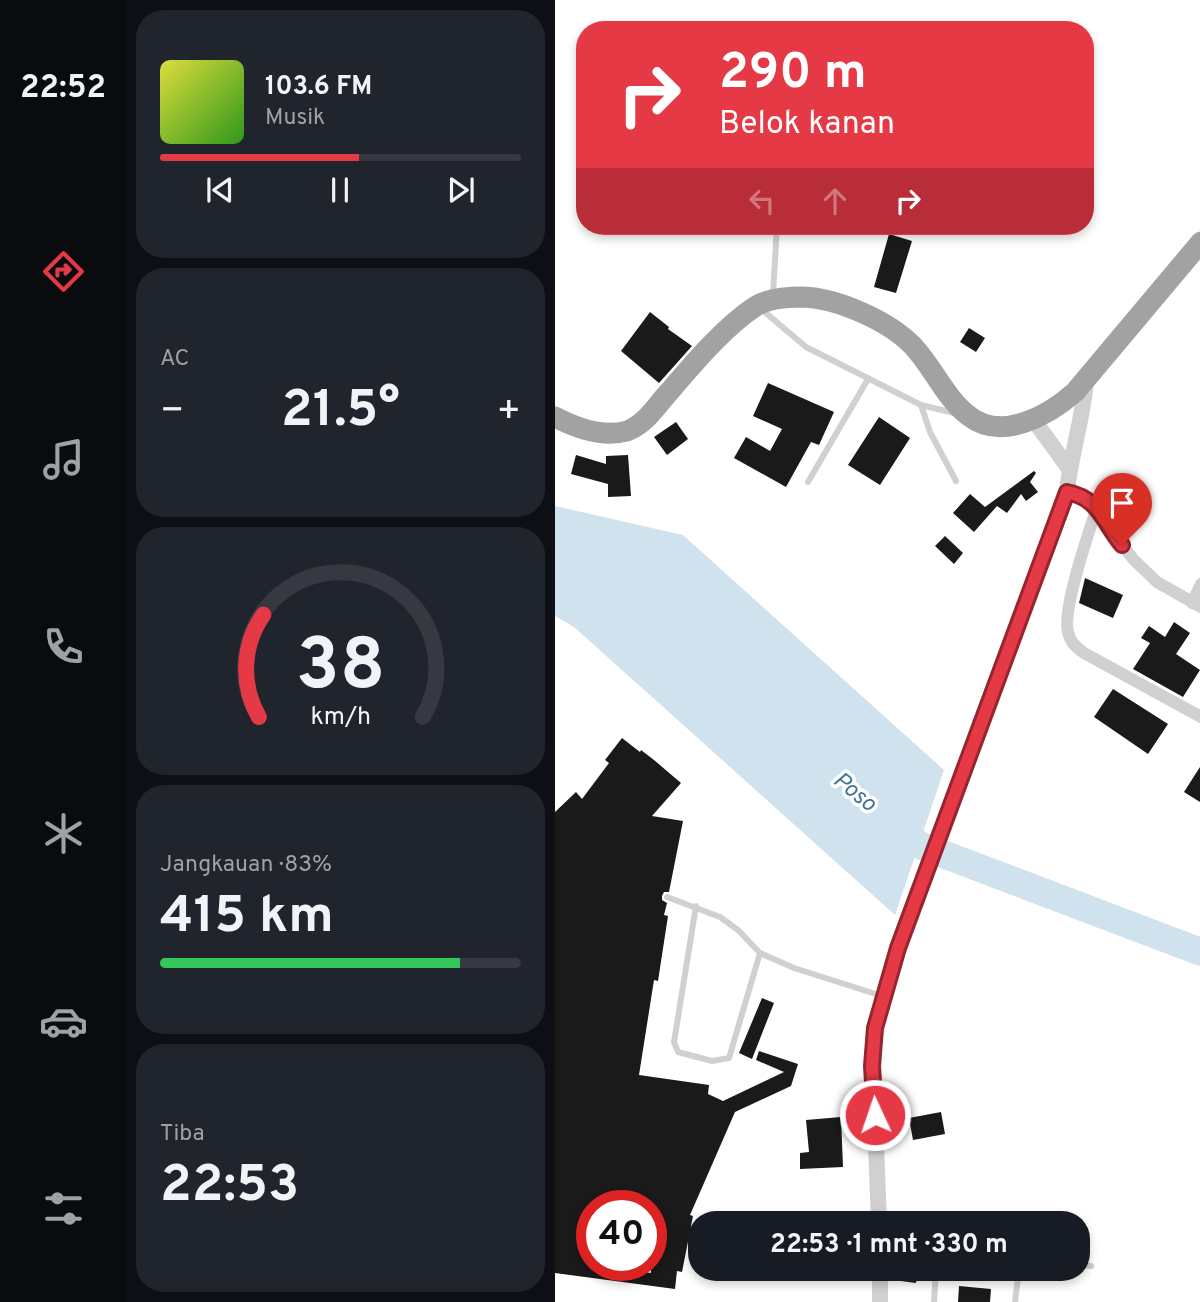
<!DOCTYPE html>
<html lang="id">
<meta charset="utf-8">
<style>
:root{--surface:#171b24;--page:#20242c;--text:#f1f3f6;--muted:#9ea1a6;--line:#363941;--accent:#e63946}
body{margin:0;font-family:Overpass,sans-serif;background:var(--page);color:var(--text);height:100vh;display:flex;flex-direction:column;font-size:26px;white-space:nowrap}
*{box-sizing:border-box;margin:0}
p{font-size:23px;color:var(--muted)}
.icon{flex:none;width:38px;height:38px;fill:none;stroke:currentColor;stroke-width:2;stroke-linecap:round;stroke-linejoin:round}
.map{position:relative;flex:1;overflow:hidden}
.side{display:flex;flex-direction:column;gap:10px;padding:10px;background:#0d0f14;width:429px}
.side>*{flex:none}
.banner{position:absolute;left:21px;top:21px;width:518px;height:214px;border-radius:28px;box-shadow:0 4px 10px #0003;background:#e63946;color:#fff;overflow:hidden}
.speed{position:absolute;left:21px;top:1190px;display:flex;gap:14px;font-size:35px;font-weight:700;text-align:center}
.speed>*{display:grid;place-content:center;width:91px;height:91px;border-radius:50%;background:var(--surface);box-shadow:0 4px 10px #0003;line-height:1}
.speed .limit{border:10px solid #d22;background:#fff;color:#111}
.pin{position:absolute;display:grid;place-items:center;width:60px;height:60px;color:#fff;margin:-72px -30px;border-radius:50% 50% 50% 0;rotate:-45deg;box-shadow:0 0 7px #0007}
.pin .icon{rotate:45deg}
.me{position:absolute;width:77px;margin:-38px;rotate:357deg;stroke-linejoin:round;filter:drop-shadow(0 0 5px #0008)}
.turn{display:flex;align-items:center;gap:24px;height:147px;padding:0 28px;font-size:32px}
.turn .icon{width:91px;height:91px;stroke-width:2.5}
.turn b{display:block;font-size:49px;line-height:60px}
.lanes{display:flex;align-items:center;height:66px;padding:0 28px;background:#0003;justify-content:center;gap:35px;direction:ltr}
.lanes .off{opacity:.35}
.big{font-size:52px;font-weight:700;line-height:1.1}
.side .card{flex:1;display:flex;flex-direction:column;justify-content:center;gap:10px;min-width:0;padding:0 24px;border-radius:28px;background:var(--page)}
.side .dial{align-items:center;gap:0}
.dial svg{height:182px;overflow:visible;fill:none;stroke:var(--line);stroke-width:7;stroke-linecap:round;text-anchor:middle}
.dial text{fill:var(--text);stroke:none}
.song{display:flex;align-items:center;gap:21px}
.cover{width:84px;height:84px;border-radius:10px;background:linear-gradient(135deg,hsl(60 70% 55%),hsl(110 70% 35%))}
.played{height:7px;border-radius:4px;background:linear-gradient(90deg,var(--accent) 55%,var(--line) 55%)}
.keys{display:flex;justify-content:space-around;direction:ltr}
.heat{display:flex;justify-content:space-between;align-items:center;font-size:38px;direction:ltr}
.charge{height:10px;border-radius:5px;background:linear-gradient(90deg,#34c759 83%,var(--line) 0)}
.trip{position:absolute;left:133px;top:1211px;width:402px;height:70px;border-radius:28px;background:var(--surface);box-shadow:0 4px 10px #0003;font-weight:700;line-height:70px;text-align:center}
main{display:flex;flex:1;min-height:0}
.menu{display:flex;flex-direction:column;width:126px;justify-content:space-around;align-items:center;background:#090b0e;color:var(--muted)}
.menu .icon{width:49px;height:49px}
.menu .current{color:var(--accent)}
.menu b{font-size:32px;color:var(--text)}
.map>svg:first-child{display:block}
.water{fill:#cfe2ee}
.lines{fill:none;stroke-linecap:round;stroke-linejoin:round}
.river{stroke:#cfe2ee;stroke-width:28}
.building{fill:#1a1a1a;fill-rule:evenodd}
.service{stroke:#d0d0d0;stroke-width:6}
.minor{stroke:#d0d0d0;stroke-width:12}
.tertiary{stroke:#d0d0d0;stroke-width:16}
.trunk{stroke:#a2a2a2;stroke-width:21}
.route-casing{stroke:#96252e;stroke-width:18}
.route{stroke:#e63946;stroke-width:12}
.labels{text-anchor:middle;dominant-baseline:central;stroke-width:7;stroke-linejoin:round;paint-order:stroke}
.water-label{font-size:23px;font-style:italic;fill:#3f7597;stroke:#fff}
</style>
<main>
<nav class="menu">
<b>22:52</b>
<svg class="icon current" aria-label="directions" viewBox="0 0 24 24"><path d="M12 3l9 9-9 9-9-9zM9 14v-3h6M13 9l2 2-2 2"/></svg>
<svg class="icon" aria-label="music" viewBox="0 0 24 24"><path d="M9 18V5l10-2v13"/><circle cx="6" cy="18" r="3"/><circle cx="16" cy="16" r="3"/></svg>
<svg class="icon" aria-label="phone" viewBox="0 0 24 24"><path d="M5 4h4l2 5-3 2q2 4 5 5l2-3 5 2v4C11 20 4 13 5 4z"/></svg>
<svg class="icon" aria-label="climate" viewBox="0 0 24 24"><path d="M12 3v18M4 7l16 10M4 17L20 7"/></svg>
<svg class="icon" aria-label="car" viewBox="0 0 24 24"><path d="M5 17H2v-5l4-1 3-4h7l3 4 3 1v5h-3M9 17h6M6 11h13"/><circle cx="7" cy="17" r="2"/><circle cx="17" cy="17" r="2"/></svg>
<svg class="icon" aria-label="filters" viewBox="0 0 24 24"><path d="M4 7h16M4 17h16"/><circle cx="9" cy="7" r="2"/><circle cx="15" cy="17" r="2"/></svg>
</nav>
<section class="side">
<div class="card">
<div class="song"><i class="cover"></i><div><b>103.6 FM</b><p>Musik</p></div></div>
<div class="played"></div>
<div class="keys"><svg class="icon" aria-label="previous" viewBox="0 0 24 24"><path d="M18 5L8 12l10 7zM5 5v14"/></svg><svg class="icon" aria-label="pause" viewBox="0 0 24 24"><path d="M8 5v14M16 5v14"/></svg><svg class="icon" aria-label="next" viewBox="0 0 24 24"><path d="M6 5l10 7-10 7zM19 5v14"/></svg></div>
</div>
<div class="card"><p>AC</p>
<div class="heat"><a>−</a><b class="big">21.5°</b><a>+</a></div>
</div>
<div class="card dial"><svg viewBox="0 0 100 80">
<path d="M14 69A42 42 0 1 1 86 69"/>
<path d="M14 69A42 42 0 0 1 16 24" stroke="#e63946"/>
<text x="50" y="56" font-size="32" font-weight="700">38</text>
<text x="50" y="72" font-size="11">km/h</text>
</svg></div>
<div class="card"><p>Jangkauan · 83%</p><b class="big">415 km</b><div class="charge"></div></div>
<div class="card"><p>Tiba</p><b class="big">22:53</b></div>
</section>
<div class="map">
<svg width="646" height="1302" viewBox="0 0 646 1302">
<rect width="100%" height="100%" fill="#fff"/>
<path class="water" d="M0,506L128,535L389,770L340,915L19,627L0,616Z"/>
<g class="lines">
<path class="river" d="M333,820L364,845L646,952"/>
</g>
<path class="building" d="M334,234L357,241L341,293L319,287Z
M95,312L114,327L113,329L137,346L104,383L66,351Z
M414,328L430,338L421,352L405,342Z
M213,383L279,412L264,445L256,442L231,487L179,458L191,437L215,451L227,429L198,416Z
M324,417L355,438L325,485L293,465Z
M121,422L133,439L112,455L99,437Z
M21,455L51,464V456L73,455L76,496L53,497V484L16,474Z
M479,471L481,473L475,482L483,492L471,501L466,494L452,513L442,506L419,532L398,513L415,494L430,507Z
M390,536L408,553L399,564L380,546Z
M530,578L568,595L558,618L524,603Z
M619,622L635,633L621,654L645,670L628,697L578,669L595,643L586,638L594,626L610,637Z
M558,689L613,724L593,754L539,717Z
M67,738L85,752L86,750L99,760L126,783L97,816L128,821L114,892H109L107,896V900L112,903L109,915L113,916L103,981L99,980L84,1075L154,1085L153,1094L168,1101L229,1072L201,1060L204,1051L243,1064L236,1086L180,1112L135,1215L138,1216L127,1272L122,1271L120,1289L0,1273V812L21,792L27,799L54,763L50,760ZM37,1206H96V1273L37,1265Z
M645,767V802L629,792Z
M207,998L219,1003L197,1059L184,1053Z
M386,1112L390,1134L358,1140L354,1118Z
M286,1117L288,1167L245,1169V1153L254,1152L251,1120Z
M347,1269H363L361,1283L346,1281Z
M404,1286L436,1289L435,1302H403Z"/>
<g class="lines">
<path class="service" d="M218,294L222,226
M205,308L251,347L366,405L399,413
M366,405L375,432L401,481
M253,482L313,379
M112,897L165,917L183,930L205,953L239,968L327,996
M141,906L119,1042L123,1052L157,1061L174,1058L205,953
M523,1265L536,1266
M379,1302L381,1269
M460,1302L464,1269"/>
<path class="minor" d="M512,491L525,494L534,500L578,559L602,582L646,607
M542,507C534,532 507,609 513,632C515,642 521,647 529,653L646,717
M637,603L646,584"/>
<path class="tertiary" d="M478,419L515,470
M324,1223L318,1066L320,1028L343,948L512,491C516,454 528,418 531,381
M325,1302V1269"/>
<path class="trunk" d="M0,417C21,428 47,438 72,431C91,424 101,406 114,392C138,364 170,326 201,306C214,298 233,297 248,297C282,298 334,321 358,346C378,367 390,398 414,416C447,442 494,415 520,392L646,242"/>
</g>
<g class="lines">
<g class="route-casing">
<path id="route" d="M320,1115L317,1066L320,1028L343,948L512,492C544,498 548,522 567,545"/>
</g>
<use href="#route" class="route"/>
</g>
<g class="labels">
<g class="water-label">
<text transform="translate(299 793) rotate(39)">Poso</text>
</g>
</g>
</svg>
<div class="speed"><div class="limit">40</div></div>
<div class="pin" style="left:567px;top:545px;background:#d93025"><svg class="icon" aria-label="arrive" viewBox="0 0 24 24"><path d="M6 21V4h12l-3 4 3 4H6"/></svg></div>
<svg class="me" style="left:320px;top:1115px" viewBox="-20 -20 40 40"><circle r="17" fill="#e63946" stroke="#fff" stroke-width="3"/><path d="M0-11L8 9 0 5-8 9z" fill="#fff"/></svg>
<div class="trip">22:53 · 1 mnt · 330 m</div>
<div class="banner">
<div class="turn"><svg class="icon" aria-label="right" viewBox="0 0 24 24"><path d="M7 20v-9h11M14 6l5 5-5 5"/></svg><div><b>290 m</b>Belok kanan</div></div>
<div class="lanes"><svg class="icon off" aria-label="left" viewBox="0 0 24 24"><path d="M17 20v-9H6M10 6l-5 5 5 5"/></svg><svg class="icon off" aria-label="ahead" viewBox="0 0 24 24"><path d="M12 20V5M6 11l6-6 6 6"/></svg><svg class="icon" aria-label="right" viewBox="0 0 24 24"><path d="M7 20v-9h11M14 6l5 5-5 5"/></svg></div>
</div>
</div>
</main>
